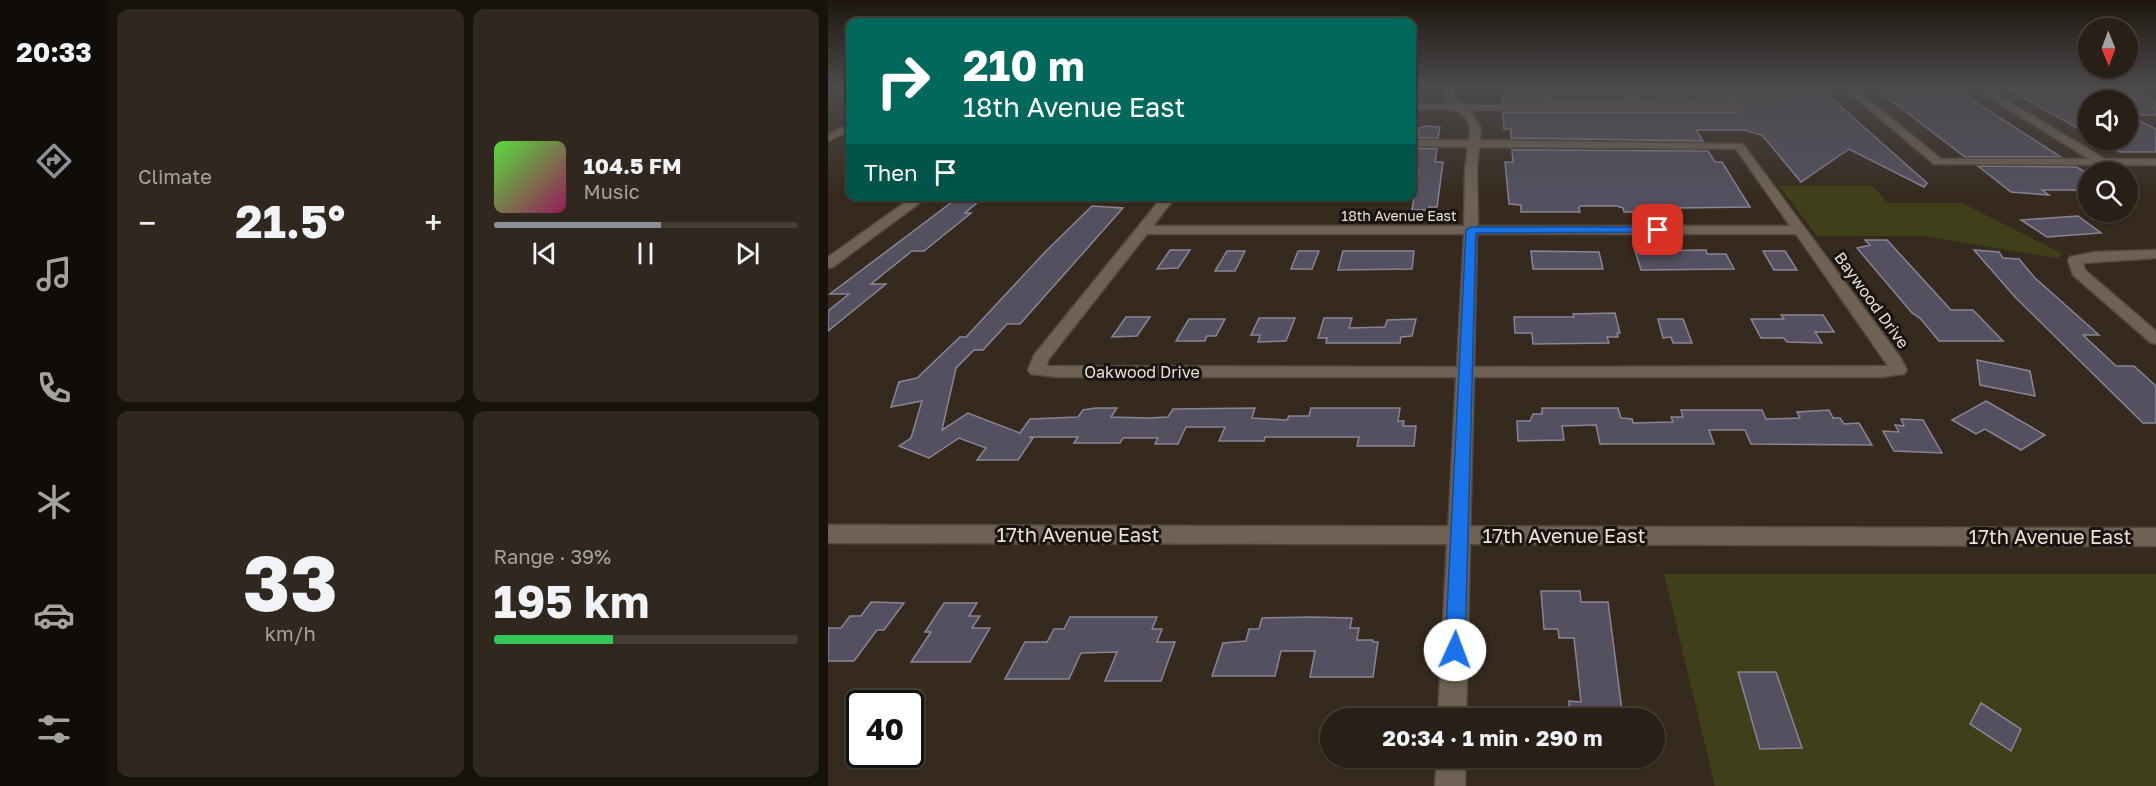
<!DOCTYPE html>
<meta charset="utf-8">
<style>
:root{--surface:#282016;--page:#30281f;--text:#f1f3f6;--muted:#a5a3a1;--line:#443e35;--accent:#8c9099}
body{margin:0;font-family:"Golos Text",sans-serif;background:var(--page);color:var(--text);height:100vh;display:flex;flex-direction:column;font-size:22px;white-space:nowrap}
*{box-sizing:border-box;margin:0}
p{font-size:20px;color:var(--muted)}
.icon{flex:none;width:33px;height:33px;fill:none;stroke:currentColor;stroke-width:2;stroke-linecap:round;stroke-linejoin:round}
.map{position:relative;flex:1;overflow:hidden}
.side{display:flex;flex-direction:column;gap:9px;padding:9px;background:#16120c;width:720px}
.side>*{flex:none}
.top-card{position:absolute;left:18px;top:18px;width:570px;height:183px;border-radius:12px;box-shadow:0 2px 4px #0004,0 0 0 2px var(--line);background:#00695c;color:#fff;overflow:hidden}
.needle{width:39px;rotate:179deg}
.buttons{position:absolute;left:1250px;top:18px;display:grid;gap:12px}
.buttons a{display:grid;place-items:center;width:60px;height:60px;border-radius:50%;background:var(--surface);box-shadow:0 2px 4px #0004,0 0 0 2px var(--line);font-size:30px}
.speed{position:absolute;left:18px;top:690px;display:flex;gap:12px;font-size:30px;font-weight:700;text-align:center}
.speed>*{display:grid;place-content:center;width:78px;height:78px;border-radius:50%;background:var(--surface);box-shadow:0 2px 4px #0004,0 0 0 2px var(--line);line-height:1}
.speed .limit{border:3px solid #111;border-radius:9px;background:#fff;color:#111}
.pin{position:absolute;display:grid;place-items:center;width:51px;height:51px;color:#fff;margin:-26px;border-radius:12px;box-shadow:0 3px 9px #0006}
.me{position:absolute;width:66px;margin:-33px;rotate:2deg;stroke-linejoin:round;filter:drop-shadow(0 0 4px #0008)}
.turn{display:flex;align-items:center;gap:21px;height:126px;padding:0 18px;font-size:27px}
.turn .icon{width:78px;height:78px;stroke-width:2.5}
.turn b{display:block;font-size:42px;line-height:51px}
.then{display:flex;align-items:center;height:57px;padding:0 18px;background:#0003;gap:12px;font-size:22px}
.big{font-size:45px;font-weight:700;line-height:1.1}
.side .card{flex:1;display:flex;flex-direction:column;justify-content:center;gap:9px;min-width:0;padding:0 21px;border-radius:12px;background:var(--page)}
.side .dial{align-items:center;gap:0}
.dial b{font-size:78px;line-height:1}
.song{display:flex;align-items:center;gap:18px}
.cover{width:72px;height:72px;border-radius:9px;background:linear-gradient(135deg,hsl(110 70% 55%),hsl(330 70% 35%))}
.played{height:6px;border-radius:3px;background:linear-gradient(90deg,var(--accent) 55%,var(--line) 55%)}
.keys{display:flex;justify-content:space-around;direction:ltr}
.heat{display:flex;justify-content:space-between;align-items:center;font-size:33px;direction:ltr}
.charge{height:9px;border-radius:4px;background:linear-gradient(90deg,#34c759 39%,var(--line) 0)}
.side .tiles{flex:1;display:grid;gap:9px;grid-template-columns:repeat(2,1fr)}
.trip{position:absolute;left:492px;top:708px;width:345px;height:60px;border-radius:30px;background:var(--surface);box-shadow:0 2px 4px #0004,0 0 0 2px var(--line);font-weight:700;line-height:60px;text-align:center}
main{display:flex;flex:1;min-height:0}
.tabs{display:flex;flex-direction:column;width:108px;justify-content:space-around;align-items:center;background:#100d09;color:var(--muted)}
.tabs .icon{width:42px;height:42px}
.tabs .selected{color:var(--accent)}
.tabs b{font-size:27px;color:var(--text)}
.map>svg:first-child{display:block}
.green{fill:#3f3f19}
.building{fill:#545060;stroke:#898596;stroke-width:1.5}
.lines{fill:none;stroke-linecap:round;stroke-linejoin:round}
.minor-casing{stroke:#52483e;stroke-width:3}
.tertiary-casing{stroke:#52483e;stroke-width:3}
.minor{fill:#6f6255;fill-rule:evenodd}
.tertiary{fill:#6f6255;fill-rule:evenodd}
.route{fill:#1a73e8;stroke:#114b97;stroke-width:1.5}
.labels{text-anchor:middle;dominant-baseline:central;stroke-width:6;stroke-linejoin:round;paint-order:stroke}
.far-street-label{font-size:14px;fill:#e8e0d9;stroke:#19140f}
.street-label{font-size:16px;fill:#e8e0d9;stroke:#19140f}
.near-street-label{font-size:20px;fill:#e8e0d9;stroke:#19140f}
</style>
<main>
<nav class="tabs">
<b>20:33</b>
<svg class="icon selected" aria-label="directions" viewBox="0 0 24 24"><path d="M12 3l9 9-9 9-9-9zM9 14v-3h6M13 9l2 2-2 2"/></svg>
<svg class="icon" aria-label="music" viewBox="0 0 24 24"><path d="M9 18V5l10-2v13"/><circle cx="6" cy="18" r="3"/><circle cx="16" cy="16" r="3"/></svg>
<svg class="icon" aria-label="phone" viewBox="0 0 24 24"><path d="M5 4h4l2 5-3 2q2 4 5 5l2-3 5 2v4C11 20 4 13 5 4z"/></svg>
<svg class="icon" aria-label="climate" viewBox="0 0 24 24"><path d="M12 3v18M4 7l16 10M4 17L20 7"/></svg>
<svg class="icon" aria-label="car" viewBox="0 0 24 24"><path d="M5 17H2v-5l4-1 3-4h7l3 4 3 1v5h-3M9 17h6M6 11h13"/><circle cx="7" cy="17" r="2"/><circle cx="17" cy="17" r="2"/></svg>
<svg class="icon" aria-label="filters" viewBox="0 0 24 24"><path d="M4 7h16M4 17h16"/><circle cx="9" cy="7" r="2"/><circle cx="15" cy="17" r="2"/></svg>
</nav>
<section class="side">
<div class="tiles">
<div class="card"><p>Climate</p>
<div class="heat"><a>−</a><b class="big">21.5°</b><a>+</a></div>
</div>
<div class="card">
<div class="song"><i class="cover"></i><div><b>104.5 FM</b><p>Music</p></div></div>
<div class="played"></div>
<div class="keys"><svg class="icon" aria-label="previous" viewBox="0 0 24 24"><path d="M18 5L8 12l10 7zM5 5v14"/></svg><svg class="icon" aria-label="pause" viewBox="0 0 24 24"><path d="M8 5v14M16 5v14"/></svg><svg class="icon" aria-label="next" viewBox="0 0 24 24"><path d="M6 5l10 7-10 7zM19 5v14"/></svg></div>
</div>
<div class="card dial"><b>33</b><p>km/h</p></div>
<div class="card"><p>Range · 39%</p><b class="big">195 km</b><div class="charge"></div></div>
</div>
</section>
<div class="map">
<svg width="1328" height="786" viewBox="0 0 1328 786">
<rect width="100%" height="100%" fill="#362a1e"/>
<path class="green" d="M951,186H1045L1060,203H1134L1235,254L1229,258L1096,236H989Z
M836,574H1328V786H887Z"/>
<path class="building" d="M917,87L993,89L1099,183L1096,187L1021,149L973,182L934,135L915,130H868L875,141L683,138V129H676L675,112H911L915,107L903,92H910L908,88Z
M1054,87L1127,89L1233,157H1137L1048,89H1056Z
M1189,87L1288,89L1328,109V115H1300L1328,129V152H1292L1270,140H1299V100H1260V134L1180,89H1191Z
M675,92H888L896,103L675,102Z
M599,126L612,127L610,138H589L591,128Z
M587,148L609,149L607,162H615L609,207H601L600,210H584L590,170H584Z
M684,150L880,151L887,162H894L922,207L849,208L851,212H796L795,208L789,206H753L751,207L752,212H693V205L681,204L677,162H685Z
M1150,166L1249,167L1260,174V190H1214L1221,195L1183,192Z
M132,196H157L137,213H143L96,251H84L43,284H58L0,331V311L21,294H2Z
M264,206L295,208L192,324H179L155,350H146L128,368L114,430L140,413L192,433L202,419L250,417L255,410L268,408H289L283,417L320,418L340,417L345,409L427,408L424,418L459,420L461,416H481L483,408H572L570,421H576L575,426H588L586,446H529L531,437H437L436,441H391L397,427H358L350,444H327L330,438H295L292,443H246L250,437H201L205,438L190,460H149L158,448L131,438L101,458L71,446L83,438L94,401L63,407L71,382L89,378L132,337H138L218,251Z
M1250,216L1273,233L1219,237L1193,220Z
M1037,240H1059L1123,310H1145L1175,341H1111L1092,318L1084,313L1029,248L1042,245Z
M342,250H362L350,268L329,269Z
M878,250L879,254H898L906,269L813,270L807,251Z
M1146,250L1171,252L1175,258L1191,259L1207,278L1271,335H1255L1288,366H1306L1328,386V423H1315L1187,297Z
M399,251H417L407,271H387Z
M470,251H491L484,269H463Z
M515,251H586L584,269L510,270Z
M703,251L771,252L775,269H705Z
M935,251H957L969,270H946Z
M787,313L792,333H789L790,337H779L781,343L705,344L704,333H687L686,317H746L745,314Z
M953,315H995L1006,332H987L994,343L959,342L956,338H933L923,319H956Z
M298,317H322L309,336L284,337Z
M431,318H467L458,341L430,342L432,335H423Z
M496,318H524L521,328L557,327L559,320L588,319L584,336L573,337L572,343H498L499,338H490Z
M361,319H397L388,336H379L377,341H348Z
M830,319H855L864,343H845L843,337L835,338Z
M1149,360L1202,371L1207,396L1152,385Z
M1158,401L1217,435L1193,450L1157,429L1148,434L1124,420Z
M714,408H790L793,418L804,419L805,423L845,422L843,417H855L853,410H934L938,419L972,418L969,412L1001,410L1005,418H1012L1016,424L1031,423L1044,445L923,444L917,430H881L886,444H772L768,425L734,426L736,440L690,441L689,421H702L705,414H714Z
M1073,419L1095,420L1114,453L1066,451L1055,431L1071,432L1067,425L1076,426Z
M713,591H752L753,602H780L795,718H742L741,701L753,702L746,638H731L730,629H716Z
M43,602L76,603L56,630H49L26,661H0V628H13L22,616H33Z
M116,603H149L141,616H152L144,628H162L142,662H83L103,632H97Z
M242,617H329L324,629H334L329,642H347L333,681H277L289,652L253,653L241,679H177L197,642H219L226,629H236Z
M484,617L524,618L522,628H531L529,640H545V642H550L545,677H482L487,651H453L447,676H384L395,643L418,641L421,629H431L434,618Z
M910,672H948L974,748L932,749Z
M1153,703L1193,729L1183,751L1142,724Z"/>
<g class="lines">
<g class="minor-casing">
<path id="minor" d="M616,87H624L626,100L633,104L901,105L887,87H896L913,108L911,110H642L653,128L652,140L915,144L1072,357L1079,370L1076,374L1053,377H646L642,535L639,541L631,544L623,541L620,535L628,377H228L203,374L200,370L206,355L335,196H348L325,226H636L637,169L640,147L584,146V140H641C647,100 610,110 584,110V104H621L617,101ZM651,147L908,149L962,226H650L649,169ZM319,234H636L629,367L219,366L220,360ZM649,234H968L1060,366L646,367Z
M1015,87H1025L1113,159H1261L1145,87H1156L1277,159H1328V165L1106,164Z
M1289,87H1301L1328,100V107Z
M22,124V131L0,141V134Z
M86,196H101L5,267L0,268V257Z
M1328,250V258L1255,263L1257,270L1328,331V344L1322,342L1245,275L1240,260L1242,257L1266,252Z"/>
</g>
<g class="tertiary-casing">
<path id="tertiary" d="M0,525L1328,528V546L642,544L638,718H610L619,544L0,543Z
M609,758H637V786H607Z"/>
</g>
<use href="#minor" class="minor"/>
<use href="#tertiary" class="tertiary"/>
</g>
<linearGradient id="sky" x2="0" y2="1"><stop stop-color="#1e1710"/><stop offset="0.44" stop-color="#4c4a4c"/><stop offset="1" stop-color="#4c4a4c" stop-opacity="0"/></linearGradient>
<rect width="1328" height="197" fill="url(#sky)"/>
<path class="route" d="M830,227L835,230L833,232L648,233L637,650L634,656L627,658L620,656L617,650L638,230L643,227Z"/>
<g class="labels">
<g class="far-street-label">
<text x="571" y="215">18th Avenue East</text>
</g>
<g class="street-label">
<text transform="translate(1044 300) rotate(54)">Baywood Drive</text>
<text x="314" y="372">Oakwood Drive</text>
</g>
<g class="near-street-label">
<text x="250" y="534">17th Avenue East</text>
<text x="736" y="535">17th Avenue East</text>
<text x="1222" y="536">17th Avenue East</text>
</g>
</g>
</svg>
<div class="buttons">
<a><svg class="needle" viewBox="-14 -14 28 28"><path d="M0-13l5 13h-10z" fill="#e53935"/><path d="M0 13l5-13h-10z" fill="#a5a3a1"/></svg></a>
<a><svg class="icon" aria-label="sound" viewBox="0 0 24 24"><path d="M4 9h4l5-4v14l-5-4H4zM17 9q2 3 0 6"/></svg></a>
<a><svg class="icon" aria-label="search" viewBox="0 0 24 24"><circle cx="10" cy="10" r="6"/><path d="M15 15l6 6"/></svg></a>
</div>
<div class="speed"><div class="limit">40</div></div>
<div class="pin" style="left:830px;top:230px;background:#d93025"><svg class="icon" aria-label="arrive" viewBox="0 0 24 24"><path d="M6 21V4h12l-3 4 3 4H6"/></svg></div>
<svg class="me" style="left:627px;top:650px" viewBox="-20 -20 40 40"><circle r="19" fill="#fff"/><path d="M0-13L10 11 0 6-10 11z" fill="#1a73e8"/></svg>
<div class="trip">20:34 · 1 min · 290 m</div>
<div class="top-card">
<div class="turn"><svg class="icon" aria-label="right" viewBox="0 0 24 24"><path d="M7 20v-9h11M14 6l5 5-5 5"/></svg><div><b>210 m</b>18th Avenue East</div></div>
<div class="then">Then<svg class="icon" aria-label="arrive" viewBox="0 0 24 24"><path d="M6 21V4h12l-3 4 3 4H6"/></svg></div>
</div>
</div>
</main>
